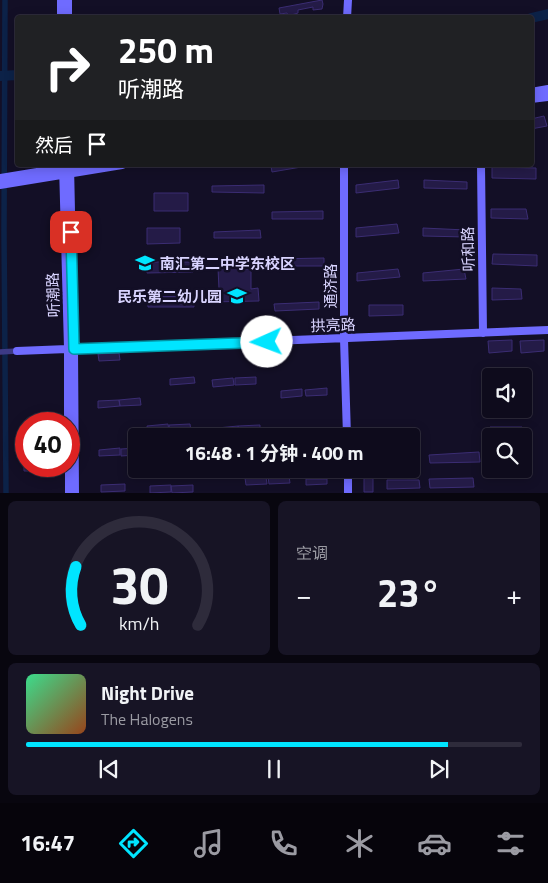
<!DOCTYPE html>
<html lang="zh">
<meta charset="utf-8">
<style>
:root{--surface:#0e0b1c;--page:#171425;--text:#f1f3f6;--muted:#9b9ba3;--line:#2e2b3b;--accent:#00e5ff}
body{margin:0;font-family:"Titillium Web","Noto Sans SC",sans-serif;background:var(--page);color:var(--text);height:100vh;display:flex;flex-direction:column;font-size:19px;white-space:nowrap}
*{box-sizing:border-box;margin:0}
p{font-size:16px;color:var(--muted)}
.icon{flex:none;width:28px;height:28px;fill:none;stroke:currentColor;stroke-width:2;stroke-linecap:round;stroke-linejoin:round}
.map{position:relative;height:493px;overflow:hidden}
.sheet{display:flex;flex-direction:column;gap:8px;padding:8px;background:#08060f;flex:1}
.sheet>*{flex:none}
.hud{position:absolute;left:15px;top:15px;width:519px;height:152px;border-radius:5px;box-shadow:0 2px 12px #0003,0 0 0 1px var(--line);background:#202124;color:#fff;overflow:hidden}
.fabs{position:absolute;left:482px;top:368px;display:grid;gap:10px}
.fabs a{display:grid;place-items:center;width:50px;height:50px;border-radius:5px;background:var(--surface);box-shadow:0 2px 12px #0003,0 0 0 1px var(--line);font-size:25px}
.speed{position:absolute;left:15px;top:412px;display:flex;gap:10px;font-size:25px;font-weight:700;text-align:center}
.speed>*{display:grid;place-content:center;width:65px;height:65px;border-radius:50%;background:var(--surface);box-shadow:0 2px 12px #0003,0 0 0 1px var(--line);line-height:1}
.speed .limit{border:8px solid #d22;background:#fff;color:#111}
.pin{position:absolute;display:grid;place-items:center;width:42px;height:42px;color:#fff;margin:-21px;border-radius:10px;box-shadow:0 2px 8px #0006}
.me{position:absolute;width:55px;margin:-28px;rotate:268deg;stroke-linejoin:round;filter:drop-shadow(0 0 4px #0008)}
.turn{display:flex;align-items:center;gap:18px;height:105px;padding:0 20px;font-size:22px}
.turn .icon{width:65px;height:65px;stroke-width:2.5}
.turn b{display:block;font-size:35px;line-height:42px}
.then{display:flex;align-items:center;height:48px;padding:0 20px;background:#0003;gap:10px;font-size:19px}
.big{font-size:38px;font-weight:700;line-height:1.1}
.sheet .tile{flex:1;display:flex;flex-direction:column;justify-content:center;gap:8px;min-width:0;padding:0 18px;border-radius:8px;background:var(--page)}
.sheet .dial{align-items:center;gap:0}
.dial svg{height:130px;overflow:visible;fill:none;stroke:var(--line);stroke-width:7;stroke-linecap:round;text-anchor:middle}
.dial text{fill:var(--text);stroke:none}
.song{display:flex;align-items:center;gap:15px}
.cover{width:60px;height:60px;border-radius:8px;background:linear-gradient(135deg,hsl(150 70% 55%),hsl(20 70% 35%))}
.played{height:5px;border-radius:2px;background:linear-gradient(90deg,var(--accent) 85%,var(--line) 85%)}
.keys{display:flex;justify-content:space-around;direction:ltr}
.heat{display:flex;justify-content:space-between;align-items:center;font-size:28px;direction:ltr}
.sheet .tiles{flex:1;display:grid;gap:8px;grid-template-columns:1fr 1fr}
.tile:last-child{grid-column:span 2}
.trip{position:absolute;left:128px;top:428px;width:292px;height:50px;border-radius:5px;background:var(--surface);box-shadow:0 2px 12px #0003,0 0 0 1px var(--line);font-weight:700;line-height:50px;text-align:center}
.menu{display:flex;height:80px;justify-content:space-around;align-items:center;background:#06040b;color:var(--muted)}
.menu .icon{width:35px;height:35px}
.menu .active{color:var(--accent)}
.menu b{font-size:22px;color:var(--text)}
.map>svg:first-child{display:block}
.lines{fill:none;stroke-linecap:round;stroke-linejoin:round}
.canal{stroke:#0c2248;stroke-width:5.5}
.river{stroke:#0c2248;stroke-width:10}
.building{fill:#241b47;stroke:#3b2d73}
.street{stroke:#3d3a85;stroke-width:5.5}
.secondary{stroke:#6f6bff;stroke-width:8}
.route-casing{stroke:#0095a6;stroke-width:12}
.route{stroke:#00e5ff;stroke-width:9}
.labels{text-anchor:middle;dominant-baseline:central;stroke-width:5;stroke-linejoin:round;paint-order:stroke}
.street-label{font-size:15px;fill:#d9d4ff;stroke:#130f26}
.poi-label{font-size:15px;font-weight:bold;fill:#d9d4ff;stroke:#130f26;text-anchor:start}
</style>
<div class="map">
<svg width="548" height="493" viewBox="0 0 548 493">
<rect width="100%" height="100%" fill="#130f26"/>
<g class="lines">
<path class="canal" d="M5,0L4,230L6,493"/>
<path class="river" d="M531,18L548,14
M0,76L18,75"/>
</g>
<path class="building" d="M322,0L323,4L322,9L313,10V7L298,10V13L288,16L287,13L280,14L279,8Z
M544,116L547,126L531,129V119Z
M278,165H313L272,172L271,166Z
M492,167L536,168V179L492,178Z
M398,180L399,188L356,193V185Z
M424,180L467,182V189L424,188Z
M264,185V193L212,192V186Z
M154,193H188V211H154Z
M491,209H526L528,219L491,218Z
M323,211V219H272V212Z
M397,224L399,233L356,237V228Z
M147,228H180V243L147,244Z
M423,228L466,230V237L423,236Z
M260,230L261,238H214V232Z
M493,254L537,255V266L492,264Z
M324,258V266H273V259Z
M147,262H192L193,272L147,273Z
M218,268L251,269V289L258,288L259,301L209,302L208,289H219Z
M398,269L400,277L357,281V273Z
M464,269L466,279L423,281V273Z
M492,288L521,289L522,299L492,300Z
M193,296L194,307H148V297Z
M319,302V309L275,311L274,304Z
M369,305H403V315L369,316Z
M512,340V351L489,353L488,341Z
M544,340V351L521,353L520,341Z
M288,348L289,355L268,356L267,349Z
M119,353L120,360L99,361L98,354Z
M194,377L195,383L170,385V379Z
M256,377V384L235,385V378Z
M233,378L234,385L213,387L212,380Z
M327,388V395L306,396L305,390Z
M302,389V396L281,398V391Z
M140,398L141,405L120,406L119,400Z
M119,400L120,406L98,408V401Z
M168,424L169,431L148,433L147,426Z
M190,424L191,431L170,432L169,425Z
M260,425V432L239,433L238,426Z
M238,426L239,433L218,435L217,428Z
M490,427H522L524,435L490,436Z
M120,448V455L99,456V450Z
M136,448V455L121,456V449Z
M479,452L480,462L430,463L429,455Z
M24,459H26V466H45V471H24Z
M364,469H373V492H364Z
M289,476L290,483L269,484L268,477Z
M266,477L267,484L246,485L245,478Z
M473,478L474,487L430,488L429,479Z
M306,479H327V484L306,485Z
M387,480H419L420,488L387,489Z
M125,484V491L101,492V485Z
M171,485V492L150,493V486Z
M193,485V492L172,493L171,486Z"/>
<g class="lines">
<path class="street" d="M0,352L17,351"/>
<path class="secondary" d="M61,0V18
M68,0V18
M347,18L348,0
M531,92L548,89
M531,99L548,97
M63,165L68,348V424
M70,165L74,349L75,493
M344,165V339L347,436
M481,165L483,333
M0,178L80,165
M0,185L122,165
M17,351L548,330
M69,466V493
M348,469V493"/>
</g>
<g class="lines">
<g class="route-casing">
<path id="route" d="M71,232L74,349L267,342"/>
</g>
<use href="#route" class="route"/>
</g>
<defs>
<g id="school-bare" transform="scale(1.5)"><path d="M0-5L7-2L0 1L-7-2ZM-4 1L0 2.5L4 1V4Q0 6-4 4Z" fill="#00e5ff" stroke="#130f26" stroke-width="2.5" paint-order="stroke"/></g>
</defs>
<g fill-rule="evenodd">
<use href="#school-bare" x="145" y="263"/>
<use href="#school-bare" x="237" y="296"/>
</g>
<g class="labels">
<g class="street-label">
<text transform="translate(468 249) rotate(-91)">听和路</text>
<text transform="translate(330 286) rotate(-90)">通济路</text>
<text transform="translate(53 295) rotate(-92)">听潮路</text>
<text transform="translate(333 325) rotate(-2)">拱亮路</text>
</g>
<g class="poi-label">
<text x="160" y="263">南汇第二中学东校区</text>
<text x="222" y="296" text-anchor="end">民乐第二幼儿园</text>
</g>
</g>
</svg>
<div class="fabs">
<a><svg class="icon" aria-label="sound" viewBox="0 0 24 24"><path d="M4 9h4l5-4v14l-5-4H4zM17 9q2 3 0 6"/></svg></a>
<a><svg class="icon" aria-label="search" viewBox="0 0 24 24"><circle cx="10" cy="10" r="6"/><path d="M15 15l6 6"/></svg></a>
</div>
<div class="speed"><div class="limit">40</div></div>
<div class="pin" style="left:71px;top:232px;background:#d93025"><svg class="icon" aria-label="arrive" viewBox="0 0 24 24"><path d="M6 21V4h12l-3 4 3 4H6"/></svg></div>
<svg class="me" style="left:267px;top:342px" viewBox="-20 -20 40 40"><circle r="19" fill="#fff"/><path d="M0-13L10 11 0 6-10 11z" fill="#00e5ff"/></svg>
<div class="trip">16:48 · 1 分钟 · 400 m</div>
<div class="hud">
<div class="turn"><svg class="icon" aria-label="right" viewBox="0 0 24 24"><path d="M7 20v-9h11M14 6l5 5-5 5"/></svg><div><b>250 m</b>听潮路</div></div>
<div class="then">然后<svg class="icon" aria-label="arrive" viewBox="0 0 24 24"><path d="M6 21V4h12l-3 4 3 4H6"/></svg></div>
</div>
</div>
<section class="sheet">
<div class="tiles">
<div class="tile dial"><svg viewBox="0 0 100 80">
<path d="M14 69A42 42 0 1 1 86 69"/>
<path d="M14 69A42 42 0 0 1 11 33" stroke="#00e5ff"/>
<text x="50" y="56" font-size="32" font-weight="700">30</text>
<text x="50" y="72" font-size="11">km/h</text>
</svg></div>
<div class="tile"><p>空调</p>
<div class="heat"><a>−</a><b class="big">23°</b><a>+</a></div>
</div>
<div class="tile">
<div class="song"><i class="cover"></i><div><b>Night Drive</b><p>The Halogens</p></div></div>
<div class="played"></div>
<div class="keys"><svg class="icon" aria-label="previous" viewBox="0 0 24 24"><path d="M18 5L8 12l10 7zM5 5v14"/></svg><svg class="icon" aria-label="pause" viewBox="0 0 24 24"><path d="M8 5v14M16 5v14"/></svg><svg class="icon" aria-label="next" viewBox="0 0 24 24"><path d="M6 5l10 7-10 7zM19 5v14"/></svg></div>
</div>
</div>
</section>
<nav class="menu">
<b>16:47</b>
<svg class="icon active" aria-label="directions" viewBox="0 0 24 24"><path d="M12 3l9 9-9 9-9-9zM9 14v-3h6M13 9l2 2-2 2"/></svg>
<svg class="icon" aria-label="music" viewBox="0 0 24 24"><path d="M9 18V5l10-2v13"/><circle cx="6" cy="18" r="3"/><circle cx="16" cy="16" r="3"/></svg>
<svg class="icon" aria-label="phone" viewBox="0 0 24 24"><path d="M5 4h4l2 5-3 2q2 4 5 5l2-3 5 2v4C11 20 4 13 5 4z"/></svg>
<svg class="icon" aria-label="climate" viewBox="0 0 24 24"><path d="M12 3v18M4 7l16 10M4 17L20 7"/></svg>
<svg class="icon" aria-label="car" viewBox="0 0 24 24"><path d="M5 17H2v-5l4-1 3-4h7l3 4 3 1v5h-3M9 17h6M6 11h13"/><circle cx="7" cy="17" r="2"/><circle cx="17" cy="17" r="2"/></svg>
<svg class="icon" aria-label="filters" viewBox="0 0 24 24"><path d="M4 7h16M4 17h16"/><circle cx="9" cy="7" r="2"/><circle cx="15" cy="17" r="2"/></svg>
</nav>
